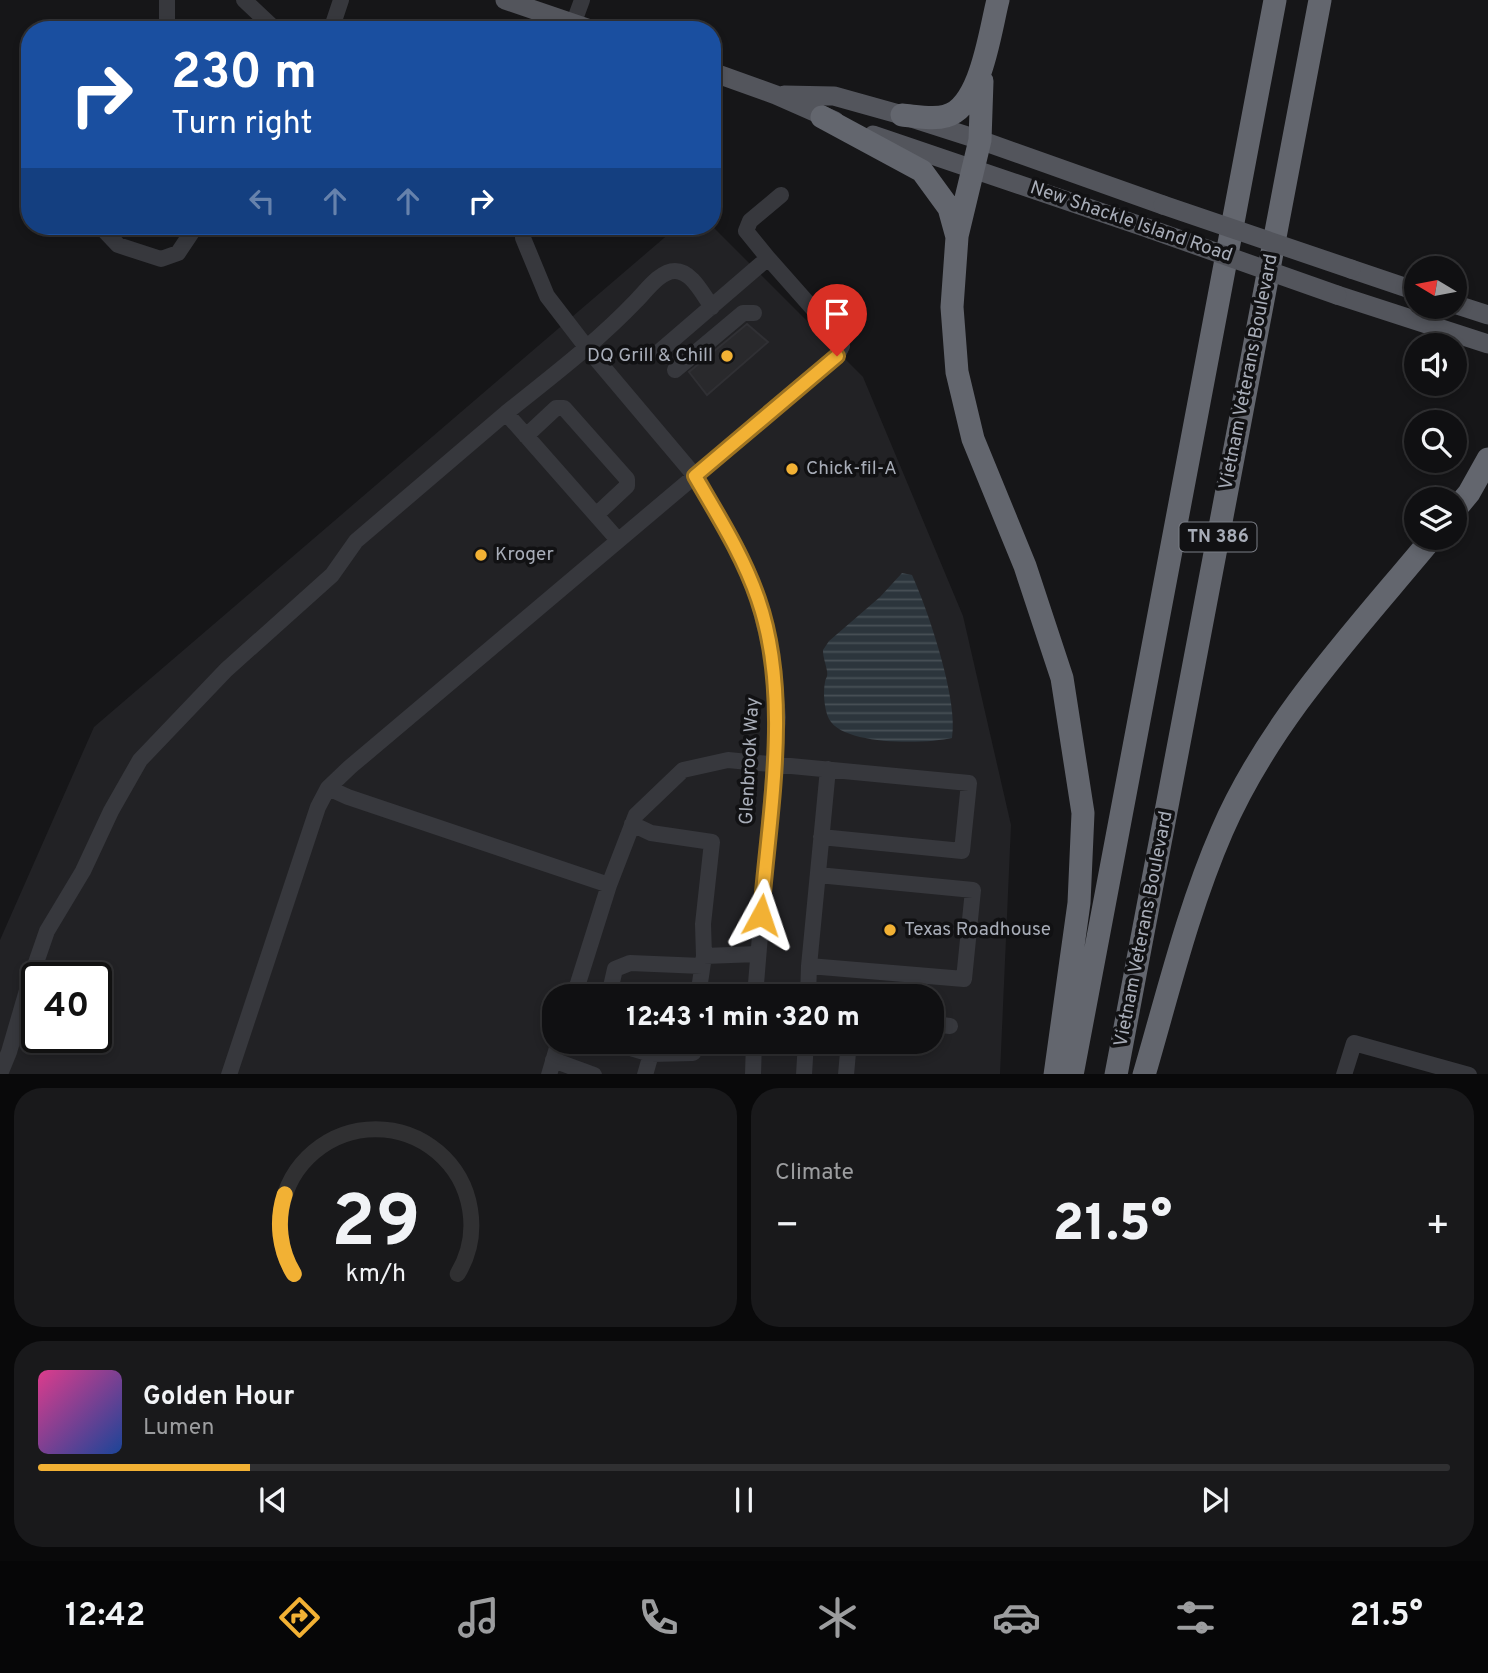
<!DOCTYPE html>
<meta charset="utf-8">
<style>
:root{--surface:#101012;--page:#19191b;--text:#f1f3f6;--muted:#9c9d9f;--line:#303032;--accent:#f2b134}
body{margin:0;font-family:Overpass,sans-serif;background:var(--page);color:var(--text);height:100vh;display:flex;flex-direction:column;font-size:26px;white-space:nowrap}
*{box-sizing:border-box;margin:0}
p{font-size:23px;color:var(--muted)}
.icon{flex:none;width:38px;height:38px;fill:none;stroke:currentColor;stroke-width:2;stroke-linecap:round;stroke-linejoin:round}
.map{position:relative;height:1074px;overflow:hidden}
.panel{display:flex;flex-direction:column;gap:14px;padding:14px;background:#09090a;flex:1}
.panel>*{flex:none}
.top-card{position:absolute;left:21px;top:21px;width:700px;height:214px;border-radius:28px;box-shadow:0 4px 10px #0003,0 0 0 2px var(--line);background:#1a4fa0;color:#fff;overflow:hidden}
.needle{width:46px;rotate:280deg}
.tools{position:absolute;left:1404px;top:256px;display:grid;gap:14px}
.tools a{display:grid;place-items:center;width:63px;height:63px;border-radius:50%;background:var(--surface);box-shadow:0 4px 10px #0003,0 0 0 2px var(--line);font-size:35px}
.speed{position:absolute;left:21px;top:962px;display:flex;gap:14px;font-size:35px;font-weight:700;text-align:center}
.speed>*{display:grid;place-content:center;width:91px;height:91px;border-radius:50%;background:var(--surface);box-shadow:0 4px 10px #0003,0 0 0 2px var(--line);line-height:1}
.speed .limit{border:4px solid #111;border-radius:10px;background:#fff;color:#111}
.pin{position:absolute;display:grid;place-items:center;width:60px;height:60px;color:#fff;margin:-72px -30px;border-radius:50% 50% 50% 0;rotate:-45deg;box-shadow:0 0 7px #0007}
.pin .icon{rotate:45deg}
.me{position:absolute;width:77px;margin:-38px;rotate:5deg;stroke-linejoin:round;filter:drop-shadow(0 0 5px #0008)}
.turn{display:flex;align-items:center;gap:24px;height:147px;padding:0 35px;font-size:32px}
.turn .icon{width:91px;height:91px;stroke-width:2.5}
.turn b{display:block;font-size:49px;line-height:60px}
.lanes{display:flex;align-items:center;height:66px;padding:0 35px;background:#0003;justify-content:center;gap:35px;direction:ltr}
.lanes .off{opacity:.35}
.big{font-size:52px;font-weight:800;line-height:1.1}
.panel .widget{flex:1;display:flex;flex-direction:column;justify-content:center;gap:10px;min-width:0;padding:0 24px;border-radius:28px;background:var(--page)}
.panel .dial{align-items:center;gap:0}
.dial svg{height:182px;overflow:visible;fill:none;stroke:var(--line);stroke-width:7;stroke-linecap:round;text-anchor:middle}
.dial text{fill:var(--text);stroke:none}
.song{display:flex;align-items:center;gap:21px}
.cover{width:84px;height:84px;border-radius:10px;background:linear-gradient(135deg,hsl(330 70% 55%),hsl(220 70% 35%))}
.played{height:7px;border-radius:4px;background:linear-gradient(90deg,var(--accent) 15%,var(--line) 15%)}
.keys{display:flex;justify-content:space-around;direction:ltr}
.heat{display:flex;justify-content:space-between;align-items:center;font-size:38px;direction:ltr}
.panel .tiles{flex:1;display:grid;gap:14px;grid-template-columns:1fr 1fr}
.widget:last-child{grid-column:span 2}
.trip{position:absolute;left:542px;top:984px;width:402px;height:70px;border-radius:28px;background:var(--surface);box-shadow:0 4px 10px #0003,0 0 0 2px var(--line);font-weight:800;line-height:70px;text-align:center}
.tab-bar{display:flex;height:112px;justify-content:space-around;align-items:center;background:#060607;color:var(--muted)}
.tab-bar .icon{width:49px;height:49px}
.tab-bar .current{color:var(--accent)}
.tab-bar b{font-size:32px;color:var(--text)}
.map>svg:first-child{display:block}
.built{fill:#222225;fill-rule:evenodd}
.water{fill:url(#water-rules)}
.building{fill:#29292c;stroke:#303034;stroke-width:2}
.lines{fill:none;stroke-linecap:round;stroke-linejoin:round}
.minor{stroke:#37383d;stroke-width:16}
.major{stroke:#53555c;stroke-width:19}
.highway{stroke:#63666e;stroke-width:23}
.major-bridge{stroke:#53555c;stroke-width:19}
.route-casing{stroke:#9d7322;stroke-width:18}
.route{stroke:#f2b134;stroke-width:12}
.poi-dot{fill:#f2b134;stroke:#111113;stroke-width:2.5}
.labels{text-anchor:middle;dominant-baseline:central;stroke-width:7;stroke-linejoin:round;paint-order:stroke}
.shield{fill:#111113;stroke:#7b7e86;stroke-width:2}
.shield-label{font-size:18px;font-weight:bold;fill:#a8adb8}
.street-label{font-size:19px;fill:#a8adb8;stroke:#111113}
.poi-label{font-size:19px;fill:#a8adb8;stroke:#111113;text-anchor:start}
</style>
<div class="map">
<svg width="1488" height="1075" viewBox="0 0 1488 1075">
<defs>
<pattern id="water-rules" width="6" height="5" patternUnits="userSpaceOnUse" patternTransform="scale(1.75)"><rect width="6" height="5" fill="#2c353c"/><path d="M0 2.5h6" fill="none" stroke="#485056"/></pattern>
</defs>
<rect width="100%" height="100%" fill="#161618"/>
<path class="built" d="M678,226H712L863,377L963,616L1011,825L1000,1074L0,1075V940L94,727ZM37,978H96V1038H37ZM555,996H933V1041H555Z"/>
<path class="water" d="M902,573L912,575C928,610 959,701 952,738C926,744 843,746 829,719C824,709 823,692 825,682C826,677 828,677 827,671C826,664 823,658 823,650L829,641L880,597Z"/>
<path class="building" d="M747,324L768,342L707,395L689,372Z"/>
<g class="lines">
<path class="minor" d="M167,0V30
M244,0L276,30
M331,30L341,0
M368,30H373
M571,30L582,0
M100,226L118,245L161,259L178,253L196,226
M523,226V238L547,296L587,348L695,476L739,552L758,600L772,656L778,717L755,996
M660,351L768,258L746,231L750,221L781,195
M675,370L743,313H754
M526,436L556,408H564L627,479V486L596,515
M618,540L506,413C551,377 597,342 637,300C646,291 660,271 675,271C692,271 703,295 712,307
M328,788L348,797L609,885
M632,824L651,833L712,842L703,924L704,956
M818,875L973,890L964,979L809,966L828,769
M610,991L615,969L630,963L702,966
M574,996L609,885L636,815L683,770L728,760L969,783L962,851L821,837
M698,996L704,956L758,954
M808,996L809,966
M933,1024L950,1026
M616,1041L617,1044L651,1054
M553,1060L594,1075
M0,1074L9,1052L30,980L47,931L83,871L111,811L140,760L226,670L332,575L356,541L506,413
M229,1075L318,807L328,788L350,767L837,356L842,346L837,336L768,258
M549,1075L559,1041
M645,1075L651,1054L693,1053L694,1041
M753,1075L754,1041
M804,1075L806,1041
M846,1075L849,1041
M1344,1075L1354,1043L1469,1075"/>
<path class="major" d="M505,0L593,30
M712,72L776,95L835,121
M784,95L834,96L902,115L980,140L1163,205
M873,135L1150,229
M1351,269L1416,291
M1337,295L1488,344
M1454,304L1488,315"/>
<path class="highway" d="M902,115C915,116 933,120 946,116C981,107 990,31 998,0
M822,117L922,171L949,208L957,237L952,307L957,372L973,439L1025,566L1062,678L1083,813L1079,903L1055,1075
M957,236L980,140L982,81
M1454,511L1469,493L1488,459
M1072,1075L1275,0
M1116,1075L1320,0
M1144,1075C1168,993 1188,909 1222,831C1270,720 1357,629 1433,537"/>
<path class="major-bridge" d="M1163,205L1351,269
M1150,229L1337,295"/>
</g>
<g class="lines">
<g class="route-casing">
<path id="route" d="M761,915C769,813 792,697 758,599C743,555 718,516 695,476L837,356"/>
</g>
<use href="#route" class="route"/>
</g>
<g class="poi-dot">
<circle cx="727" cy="356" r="7"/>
<circle cx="792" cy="469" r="7"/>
<circle cx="481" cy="555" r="7"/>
<circle cx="890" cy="930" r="7"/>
</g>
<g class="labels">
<rect class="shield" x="1179.5" y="522.5" width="77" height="29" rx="5"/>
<g class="shield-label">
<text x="1218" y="537">TN 386</text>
</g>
<g class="street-label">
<text transform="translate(1131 222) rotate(19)">New Shackle Island Road</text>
<text transform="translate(1249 372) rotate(-79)">Vietnam Veterans Boulevard</text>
<text transform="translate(750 761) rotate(-87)">Glenbrook Way</text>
<text transform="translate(1144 929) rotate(-79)">Vietnam Veterans Boulevard</text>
</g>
<g class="poi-label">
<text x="713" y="356" text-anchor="end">DQ Grill &amp; Chill</text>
<text x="806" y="469">Chick-fil-A</text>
<text x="495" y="555">Kroger</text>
<text x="904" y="930">Texas Roadhouse</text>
</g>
</g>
</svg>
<div class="tools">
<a><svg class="needle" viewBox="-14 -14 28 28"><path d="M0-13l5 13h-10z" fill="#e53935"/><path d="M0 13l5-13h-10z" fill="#9c9d9f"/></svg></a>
<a><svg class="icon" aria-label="sound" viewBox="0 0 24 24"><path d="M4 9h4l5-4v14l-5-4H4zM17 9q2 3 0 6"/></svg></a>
<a><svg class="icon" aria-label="search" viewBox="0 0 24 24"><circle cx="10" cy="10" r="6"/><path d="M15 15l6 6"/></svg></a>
<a><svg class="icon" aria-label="layers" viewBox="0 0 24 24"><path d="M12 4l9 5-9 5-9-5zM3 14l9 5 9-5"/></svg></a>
</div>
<div class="speed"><div class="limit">40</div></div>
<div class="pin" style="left:837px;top:356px;background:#d93025"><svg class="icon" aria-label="arrive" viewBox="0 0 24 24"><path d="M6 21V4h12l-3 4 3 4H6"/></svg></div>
<svg class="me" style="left:761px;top:915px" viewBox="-20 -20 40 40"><path d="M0-17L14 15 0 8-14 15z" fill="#f2b134" stroke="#fff" stroke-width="4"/></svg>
<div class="trip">12:43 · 1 min · 320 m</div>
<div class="top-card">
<div class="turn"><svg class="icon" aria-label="right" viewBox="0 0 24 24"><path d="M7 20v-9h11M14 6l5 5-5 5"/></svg><div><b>230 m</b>Turn right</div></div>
<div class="lanes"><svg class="icon off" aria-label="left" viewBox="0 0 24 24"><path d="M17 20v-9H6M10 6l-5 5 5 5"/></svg><svg class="icon off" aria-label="ahead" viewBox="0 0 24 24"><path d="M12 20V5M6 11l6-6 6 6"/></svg><svg class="icon off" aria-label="ahead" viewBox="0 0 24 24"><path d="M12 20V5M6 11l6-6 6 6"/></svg><svg class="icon" aria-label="right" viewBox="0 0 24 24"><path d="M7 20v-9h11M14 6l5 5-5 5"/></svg></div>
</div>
</div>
<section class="panel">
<div class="tiles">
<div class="widget dial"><svg viewBox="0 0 100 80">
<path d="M14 69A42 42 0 1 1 86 69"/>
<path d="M14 69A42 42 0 0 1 10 34" stroke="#f2b134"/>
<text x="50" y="56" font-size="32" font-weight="700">29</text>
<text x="50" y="72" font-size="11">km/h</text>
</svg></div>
<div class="widget"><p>Climate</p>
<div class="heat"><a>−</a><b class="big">21.5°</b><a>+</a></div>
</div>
<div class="widget">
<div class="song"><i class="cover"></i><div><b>Golden Hour</b><p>Lumen</p></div></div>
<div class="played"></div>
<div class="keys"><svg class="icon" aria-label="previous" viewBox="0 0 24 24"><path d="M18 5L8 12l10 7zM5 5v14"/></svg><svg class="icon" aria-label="pause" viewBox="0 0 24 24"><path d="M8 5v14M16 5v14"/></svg><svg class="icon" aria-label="next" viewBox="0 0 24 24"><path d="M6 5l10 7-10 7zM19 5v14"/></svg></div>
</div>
</div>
</section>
<nav class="tab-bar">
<b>12:42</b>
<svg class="icon current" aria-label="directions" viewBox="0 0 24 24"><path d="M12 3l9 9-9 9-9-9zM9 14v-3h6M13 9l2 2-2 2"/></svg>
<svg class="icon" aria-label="music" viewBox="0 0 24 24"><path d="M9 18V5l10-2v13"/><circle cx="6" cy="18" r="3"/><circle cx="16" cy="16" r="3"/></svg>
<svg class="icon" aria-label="phone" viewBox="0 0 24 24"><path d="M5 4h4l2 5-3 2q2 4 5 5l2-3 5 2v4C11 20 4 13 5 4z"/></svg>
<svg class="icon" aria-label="climate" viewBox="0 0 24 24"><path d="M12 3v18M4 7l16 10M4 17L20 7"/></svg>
<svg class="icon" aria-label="car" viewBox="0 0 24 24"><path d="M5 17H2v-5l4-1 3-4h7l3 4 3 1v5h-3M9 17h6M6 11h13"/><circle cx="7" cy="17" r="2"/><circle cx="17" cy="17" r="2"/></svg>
<svg class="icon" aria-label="filters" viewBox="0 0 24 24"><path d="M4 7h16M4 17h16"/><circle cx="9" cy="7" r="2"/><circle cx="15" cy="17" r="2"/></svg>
<b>21.5°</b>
</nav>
